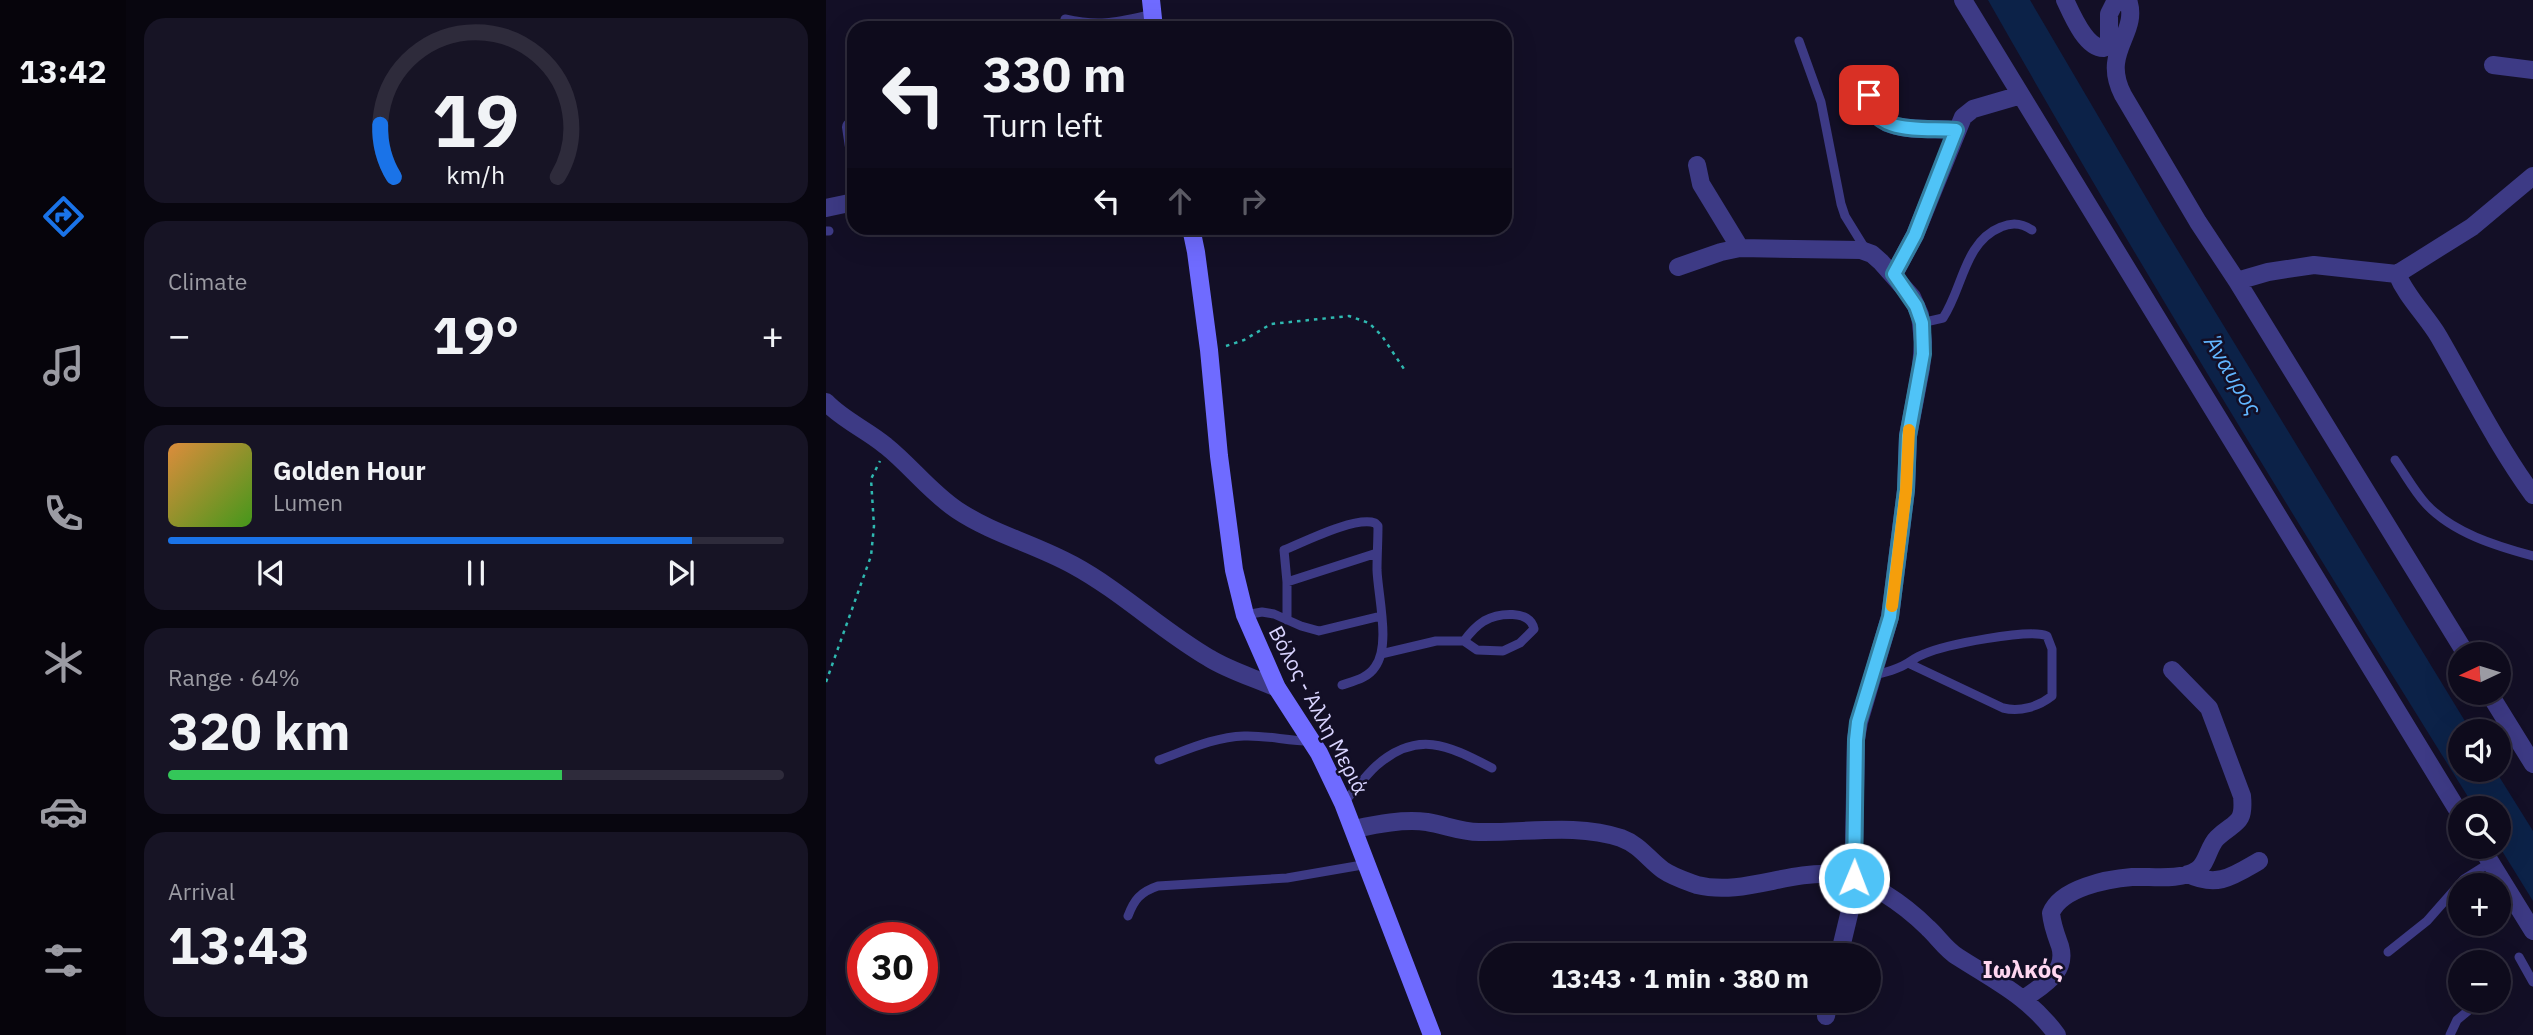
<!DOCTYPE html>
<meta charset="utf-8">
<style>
:root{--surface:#0e0b1c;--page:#171425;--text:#f1f3f6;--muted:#9b9ba3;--line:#2e2b3b;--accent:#1a73e8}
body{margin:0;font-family:"IBM Plex Sans",sans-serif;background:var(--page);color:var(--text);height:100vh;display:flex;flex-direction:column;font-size:26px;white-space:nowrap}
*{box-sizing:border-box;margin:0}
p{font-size:23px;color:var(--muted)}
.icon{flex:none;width:38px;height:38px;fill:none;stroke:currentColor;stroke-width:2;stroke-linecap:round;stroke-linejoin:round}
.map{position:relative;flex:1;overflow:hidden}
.panel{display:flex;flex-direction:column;gap:18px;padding:18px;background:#08060f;width:700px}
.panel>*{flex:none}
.guide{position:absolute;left:21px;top:21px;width:665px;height:214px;border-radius:21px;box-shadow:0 7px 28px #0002,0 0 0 2px var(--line);background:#0e0b1c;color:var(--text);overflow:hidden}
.needle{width:46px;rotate:266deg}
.buttons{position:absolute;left:1622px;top:642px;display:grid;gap:14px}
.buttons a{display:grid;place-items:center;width:63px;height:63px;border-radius:50%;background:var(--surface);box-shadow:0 7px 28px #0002,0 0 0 2px var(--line);font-size:35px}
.speed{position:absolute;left:21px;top:922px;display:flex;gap:14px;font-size:35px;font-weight:700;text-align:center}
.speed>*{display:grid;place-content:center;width:91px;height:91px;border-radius:50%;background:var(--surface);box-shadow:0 7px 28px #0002,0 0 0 2px var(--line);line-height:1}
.speed .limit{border:10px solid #d22;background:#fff;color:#111}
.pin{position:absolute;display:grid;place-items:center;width:60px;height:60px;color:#fff;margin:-30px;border-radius:14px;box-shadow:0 4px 10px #0006}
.me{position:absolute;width:77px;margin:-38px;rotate:1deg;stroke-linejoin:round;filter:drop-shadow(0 0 5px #0008)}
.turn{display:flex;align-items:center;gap:24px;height:147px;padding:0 21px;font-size:32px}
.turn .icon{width:91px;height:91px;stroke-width:2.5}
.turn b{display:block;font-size:49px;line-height:60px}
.lanes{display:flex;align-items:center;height:66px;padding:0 21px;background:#0003;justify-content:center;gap:35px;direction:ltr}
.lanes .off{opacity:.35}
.big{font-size:52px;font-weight:700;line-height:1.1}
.panel .widget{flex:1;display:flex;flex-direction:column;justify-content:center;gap:10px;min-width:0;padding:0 24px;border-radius:21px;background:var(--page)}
.panel .dial{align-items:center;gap:0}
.dial svg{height:182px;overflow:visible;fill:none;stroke:var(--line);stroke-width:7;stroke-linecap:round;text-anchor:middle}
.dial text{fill:var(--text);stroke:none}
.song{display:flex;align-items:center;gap:21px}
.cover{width:84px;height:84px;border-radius:10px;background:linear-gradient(135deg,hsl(30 70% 55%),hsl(100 70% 35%))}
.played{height:7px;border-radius:4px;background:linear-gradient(90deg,var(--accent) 85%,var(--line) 85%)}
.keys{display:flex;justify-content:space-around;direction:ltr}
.heat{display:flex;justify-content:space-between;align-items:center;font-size:38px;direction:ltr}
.charge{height:10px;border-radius:5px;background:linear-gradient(90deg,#34c759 64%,var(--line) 0)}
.trip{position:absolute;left:653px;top:943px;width:402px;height:70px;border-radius:35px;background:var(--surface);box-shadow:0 7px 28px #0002,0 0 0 2px var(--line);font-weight:700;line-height:70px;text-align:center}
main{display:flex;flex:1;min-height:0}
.tabs{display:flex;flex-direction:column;width:126px;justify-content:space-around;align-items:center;background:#06040b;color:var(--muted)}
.tabs .icon{width:49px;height:49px}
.tabs .on{color:var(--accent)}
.tabs b{font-size:32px;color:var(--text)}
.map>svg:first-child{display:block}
.water{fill:#0c2248}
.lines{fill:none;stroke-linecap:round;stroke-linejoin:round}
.path{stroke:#2fb8b0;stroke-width:2.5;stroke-dasharray:3.5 5;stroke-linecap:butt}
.service{stroke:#3d3a85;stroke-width:9}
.minor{stroke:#3d3a85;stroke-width:18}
.secondary{stroke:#6f6bff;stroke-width:18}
.route-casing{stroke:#337fa1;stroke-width:18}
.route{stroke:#4fc3f7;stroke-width:12}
.slow{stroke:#f59e0b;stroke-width:12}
.labels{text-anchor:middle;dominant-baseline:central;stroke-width:5;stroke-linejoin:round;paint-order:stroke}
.street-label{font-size:21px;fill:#d9d4ff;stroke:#130f26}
.water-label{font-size:23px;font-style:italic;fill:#62b6ff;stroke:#130f26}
.quarter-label{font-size:24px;font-weight:bold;fill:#ffd6f0;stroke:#130f26}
</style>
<main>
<nav class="tabs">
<b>13:42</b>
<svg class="icon on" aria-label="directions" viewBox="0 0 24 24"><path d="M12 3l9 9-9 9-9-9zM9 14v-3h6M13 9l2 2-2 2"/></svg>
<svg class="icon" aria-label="music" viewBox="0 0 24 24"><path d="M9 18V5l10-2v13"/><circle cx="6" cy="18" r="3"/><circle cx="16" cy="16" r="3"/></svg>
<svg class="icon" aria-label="phone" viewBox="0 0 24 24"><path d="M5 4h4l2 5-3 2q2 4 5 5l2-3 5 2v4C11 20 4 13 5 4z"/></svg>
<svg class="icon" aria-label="climate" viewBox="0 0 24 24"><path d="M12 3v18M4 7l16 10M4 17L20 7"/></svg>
<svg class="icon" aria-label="car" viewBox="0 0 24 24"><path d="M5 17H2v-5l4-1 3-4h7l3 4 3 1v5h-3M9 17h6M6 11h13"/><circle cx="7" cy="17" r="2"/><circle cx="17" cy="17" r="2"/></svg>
<svg class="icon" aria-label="filters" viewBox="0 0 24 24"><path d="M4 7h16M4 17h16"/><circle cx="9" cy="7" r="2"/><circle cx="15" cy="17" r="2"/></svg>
</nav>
<section class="panel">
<div class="widget dial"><svg viewBox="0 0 100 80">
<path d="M14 69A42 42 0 1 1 86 69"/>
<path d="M14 69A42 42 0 0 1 8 46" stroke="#1a73e8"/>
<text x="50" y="56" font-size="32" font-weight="700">19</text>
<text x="50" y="72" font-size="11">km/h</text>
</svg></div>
<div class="widget"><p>Climate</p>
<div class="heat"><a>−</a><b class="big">19°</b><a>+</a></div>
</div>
<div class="widget">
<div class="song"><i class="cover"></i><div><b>Golden Hour</b><p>Lumen</p></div></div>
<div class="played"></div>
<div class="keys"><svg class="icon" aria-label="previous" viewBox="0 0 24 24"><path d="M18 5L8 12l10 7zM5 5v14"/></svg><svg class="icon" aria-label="pause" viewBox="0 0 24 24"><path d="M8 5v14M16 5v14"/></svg><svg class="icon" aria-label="next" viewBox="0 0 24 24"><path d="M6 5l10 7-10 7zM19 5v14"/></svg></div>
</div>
<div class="widget"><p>Range · 64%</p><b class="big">320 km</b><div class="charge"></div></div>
<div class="widget"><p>Arrival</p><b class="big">13:43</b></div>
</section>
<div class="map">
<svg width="1707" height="1035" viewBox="0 0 1707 1035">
<rect width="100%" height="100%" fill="#130f26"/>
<path class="water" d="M1162,0H1204L1335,223L1645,731L1634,732V770H1669L1707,831V901L1673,846V808H1649C1483,542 1317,273 1162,0Z"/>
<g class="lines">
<path class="path" d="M400,346L418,340L445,324L523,316L543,323L556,336L578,369
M0,682L45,556L48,526L45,479L54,461"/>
<path class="service" d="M239,19C275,27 291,22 327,14
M973,41L995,102L1015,204L1019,216L1040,250
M0,231H3
M1095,323L1117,318C1137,288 1138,242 1175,227C1186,222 1196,223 1206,230
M1569,460C1579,474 1588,491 1600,504C1627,533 1670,546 1707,556
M461,582L551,553
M419,615L436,612L448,614L475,626L493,631L555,616
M461,620V582L458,550C478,542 529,516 549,523L552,526C552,541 551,555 551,570C552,596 565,646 549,667C542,678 528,681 516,685
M555,654L610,641H638L651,650L677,651L694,643L708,629C704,609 672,613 658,621C650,626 643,634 638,641
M1048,675C1056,673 1066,671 1074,667C1082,664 1089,657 1098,654C1118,645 1204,628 1221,636L1226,649V696C1212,707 1194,712 1177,708L1082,663
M333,760C361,750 388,737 418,736C440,735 462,741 484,741
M517,803C529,791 538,777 550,766C592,729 623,746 666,768
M302,916C308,900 314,892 332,886L461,878L542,864
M1562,952L1601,921L1638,879L1665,862
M1693,957L1707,982
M1624,1035L1631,1020L1654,1001"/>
<path class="minor" d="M1137,0L1634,814
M1239,0C1246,15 1260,49 1278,48L1283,43V14L1290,0
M1302,0C1314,34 1274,51 1297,95L1372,222L1411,281L1640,654
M1667,65L1707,70
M1043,95C1046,137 1098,127 1130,130
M25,127L28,147
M871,165L875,184L914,248
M1707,176L1646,227L1571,274C1581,298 1600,315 1613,337C1644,391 1671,445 1707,495
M0,208L28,202
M852,267L895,252L914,248L1035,250L1046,254L1055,262L1086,297L1094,315L1097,342L1095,368L1082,436L1080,490L1064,617L1033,722L1030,739L1027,898L1013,956
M1068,274L1089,235L1137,117L1147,109L1195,95
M1411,281L1442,272L1488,265L1571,274
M0,402C17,420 41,430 60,446C85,466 104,492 131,510C167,534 209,544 247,565C295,591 335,630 383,658C404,671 429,678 451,688
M1663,693L1707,764
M528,829C552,824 577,819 601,822C619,825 635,832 653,832C700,833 751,823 795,838C814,845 822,859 837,870C847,877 860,881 871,885C916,896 961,871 1007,874C1038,875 1080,906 1102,928C1112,937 1120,950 1132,957C1171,982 1203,997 1231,1035
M1655,847L1707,931
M1362,874C1392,888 1407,876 1433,861
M1198,999C1216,985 1242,973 1234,946C1230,935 1226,925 1225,913C1235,888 1281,879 1306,877C1325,876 1354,881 1371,870C1381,864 1382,847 1391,838C1408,821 1419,826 1416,796L1383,708L1346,670
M1000,1016L1003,1001"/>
<path class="secondary" d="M325,0L328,28
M365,228L370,252L383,350L393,456L408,570L419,615L451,688L493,753L517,803L606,1035"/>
</g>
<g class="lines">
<g class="route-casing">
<path id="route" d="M1028,878L1030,740L1032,722L1064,617L1080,490L1082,436L1097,354L1096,323L1090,306L1068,274L1089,235L1130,130C1099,127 1046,137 1043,95"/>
</g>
<use href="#route" class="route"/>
<path class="slow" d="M1066,606L1080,490L1083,430"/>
</g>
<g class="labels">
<g class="street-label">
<text transform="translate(493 710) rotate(62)">Βόλος - Άλλη Μεριά</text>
</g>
<g class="water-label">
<text transform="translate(1408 375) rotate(59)">Άναυρος</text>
</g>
<g class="quarter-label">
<text x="1197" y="969">Ιωλκός</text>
</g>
</g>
</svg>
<div class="buttons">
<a><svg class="needle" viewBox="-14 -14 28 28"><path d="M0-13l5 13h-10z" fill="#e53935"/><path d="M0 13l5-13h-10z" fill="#9b9ba3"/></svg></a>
<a><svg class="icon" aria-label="sound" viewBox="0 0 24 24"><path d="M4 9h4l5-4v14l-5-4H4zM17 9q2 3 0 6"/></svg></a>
<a><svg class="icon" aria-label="search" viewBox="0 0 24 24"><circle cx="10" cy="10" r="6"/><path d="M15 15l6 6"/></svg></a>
<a>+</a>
<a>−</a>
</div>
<div class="speed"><div class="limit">30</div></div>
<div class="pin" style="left:1043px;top:95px;background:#d93025"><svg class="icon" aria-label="arrive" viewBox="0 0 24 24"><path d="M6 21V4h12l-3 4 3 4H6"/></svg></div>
<svg class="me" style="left:1028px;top:878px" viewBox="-20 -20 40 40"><circle r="17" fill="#4fc3f7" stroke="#fff" stroke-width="3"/><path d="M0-11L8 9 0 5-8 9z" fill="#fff"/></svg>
<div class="trip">13:43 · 1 min · 380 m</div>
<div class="guide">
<div class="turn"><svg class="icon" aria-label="left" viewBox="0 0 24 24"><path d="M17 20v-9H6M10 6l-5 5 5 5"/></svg><div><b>330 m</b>Turn left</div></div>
<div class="lanes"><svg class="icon" aria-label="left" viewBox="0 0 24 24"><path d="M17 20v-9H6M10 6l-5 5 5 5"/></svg><svg class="icon off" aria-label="ahead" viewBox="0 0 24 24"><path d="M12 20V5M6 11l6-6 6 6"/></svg><svg class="icon off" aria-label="right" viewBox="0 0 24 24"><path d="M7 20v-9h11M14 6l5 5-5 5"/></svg></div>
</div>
</div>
</main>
